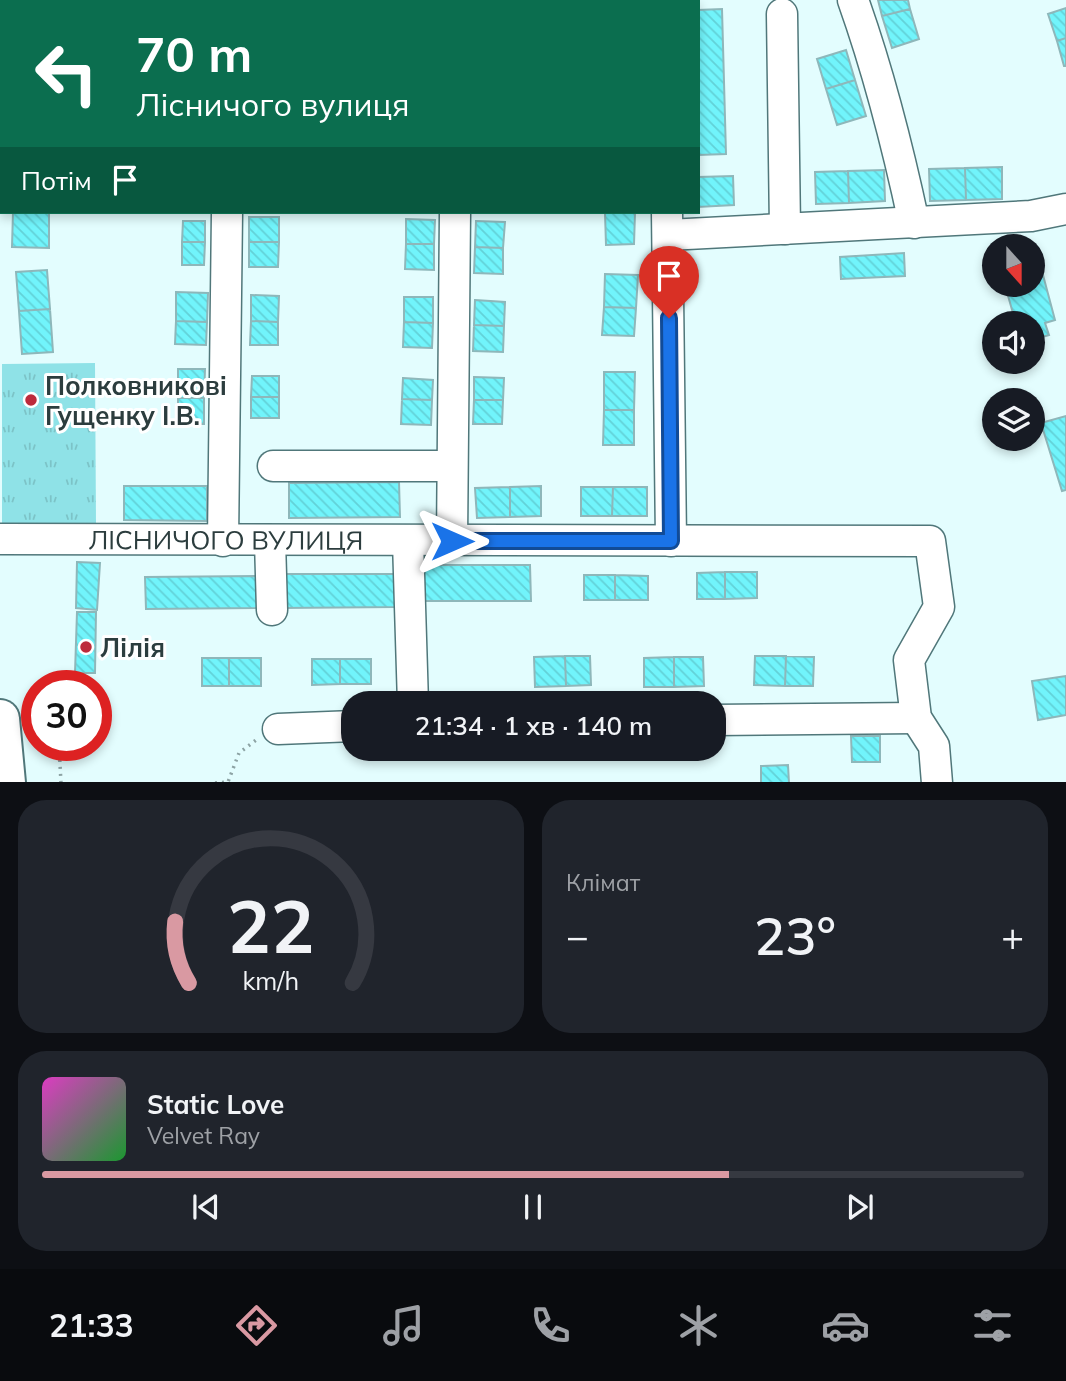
<!DOCTYPE html>
<html lang="uk">
<meta charset="utf-8">
<style>
:root{--surface:#171b24;--page:#20242c;--text:#f1f3f6;--muted:#9ea1a6;--line:#363941;--accent:#d999a2}
body{margin:0;font-family:Mulish,sans-serif;background:var(--page);color:var(--text);height:100vh;display:flex;flex-direction:column;font-size:26px;white-space:nowrap}
*{box-sizing:border-box;margin:0}
p{font-size:23px;color:var(--muted)}
.icon{flex:none;width:38px;height:38px;fill:none;stroke:currentColor;stroke-width:2;stroke-linecap:round;stroke-linejoin:round}
.map{position:relative;height:782px;overflow:hidden}
.drawer{display:flex;flex-direction:column;gap:18px;padding:18px;background:#0d0f14;flex:1}
.drawer>*{flex:none}
.top-card{position:absolute;left:0px;top:0px;width:700px;height:214px;box-shadow:0 4px 10px #0003;background:#0b6e4f;color:#fff;overflow:hidden}
.needle{width:46px;rotate:159deg}
.tools{position:absolute;left:982px;top:234px;display:grid;gap:14px}
.tools a{display:grid;place-items:center;width:63px;height:63px;border-radius:50%;background:var(--surface);box-shadow:0 4px 10px #0003;font-size:35px}
.speed{position:absolute;left:21px;top:670px;display:flex;gap:14px;font-size:35px;font-weight:700;text-align:center}
.speed>*{display:grid;place-content:center;width:91px;height:91px;border-radius:50%;background:var(--surface);box-shadow:0 4px 10px #0003;line-height:1}
.speed .limit{border:10px solid #d22;background:#fff;color:#111}
.pin{position:absolute;display:grid;place-items:center;width:60px;height:60px;color:#fff;margin:-72px -30px;border-radius:50% 50% 50% 0;rotate:-45deg;box-shadow:0 0 7px #0007}
.pin .icon{rotate:45deg}
.me{position:absolute;width:77px;margin:-38px;rotate:90deg;stroke-linejoin:round;filter:drop-shadow(0 0 5px #0008)}
.turn{display:flex;align-items:center;gap:24px;height:147px;padding:0 21px;font-size:32px}
.turn .icon{width:91px;height:91px;stroke-width:2.5}
.turn b{display:block;font-size:49px;line-height:60px}
.then{display:flex;align-items:center;height:66px;padding:0 21px;background:#0003;gap:14px;font-size:26px}
.big{font-size:52px;font-weight:600;line-height:1.1}
.drawer .tile{flex:1;display:flex;flex-direction:column;justify-content:center;gap:10px;min-width:0;padding:0 24px;border-radius:28px;background:var(--page)}
.drawer .dial{align-items:center;gap:0}
.dial svg{height:182px;overflow:visible;fill:none;stroke:var(--line);stroke-width:7;stroke-linecap:round;text-anchor:middle}
.dial text{fill:var(--text);stroke:none}
.song{display:flex;align-items:center;gap:21px}
.cover{width:84px;height:84px;border-radius:10px;background:linear-gradient(135deg,hsl(310 70% 55%),hsl(130 70% 35%))}
.played{height:7px;border-radius:4px;background:linear-gradient(90deg,var(--accent) 70%,var(--line) 70%)}
.keys{display:flex;justify-content:space-around;direction:ltr}
.heat{display:flex;justify-content:space-between;align-items:center;font-size:38px;direction:ltr}
.drawer .tiles{flex:1;display:grid;gap:18px;grid-template-columns:1fr 1fr}
.tile:last-child{grid-column:span 2}
.trip{position:absolute;left:341px;top:691px;width:385px;height:70px;border-radius:28px;background:var(--surface);box-shadow:0 4px 10px #0003;font-weight:600;line-height:70px;text-align:center}
.dock{display:flex;height:112px;justify-content:space-around;align-items:center;background:#090b0e;color:var(--muted)}
.dock .icon{width:49px;height:49px}
.dock .on{color:var(--accent)}
.dock b{font-size:32px;color:var(--text)}
.map>svg:first-child{display:block}
.grass{fill:url(#grass-tufts)}
.building{fill:url(#building-back-hatch);stroke:#8eb7ba;stroke-width:2}
.lines{fill:none;stroke-linecap:round;stroke-linejoin:round}
.minor-casing{stroke:#50777a;stroke-width:33}
.major-casing{stroke:#50777a;stroke-width:42}
.path{stroke:#8da3a4;stroke-width:3.5;stroke-dasharray:2 5;stroke-linecap:butt}
.minor{stroke:#fff;stroke-width:30}
.major{stroke:#fff;stroke-width:38}
.route-casing{stroke:#114b97;stroke-width:18}
.route{stroke:#1a73e8;stroke-width:12}
.poi-dot{fill:#bc2b3b;stroke:#fff;stroke-width:2.5}
.labels{text-anchor:middle;dominant-baseline:central;stroke-width:6;stroke-linejoin:round;paint-order:stroke}
.poi-label{font-size:26px;font-weight:bold;fill:#2c3d3e;stroke:#fff;text-anchor:start}
.street-label{font-size:26px;fill:#2c3d3e;stroke:#fff}
</style>
<div class="map">
<svg width="1066" height="783" viewBox="0 0 1066 783">
<defs>
<pattern id="grass-tufts" width="24" height="20" patternUnits="userSpaceOnUse" patternTransform="scale(1.75)"><rect width="24" height="20" fill="#8fe2e7"/><path d="M3 7l-1-3M5 7V3M7 7l1-3M15 17l-1-3M17 17v-4M19 17l1-3" fill="none" stroke="#7cc3c7"/></pattern>
<pattern id="building-back-hatch" width="6" height="6" patternUnits="userSpaceOnUse" patternTransform="scale(1.75)"><rect width="6" height="6" fill="#71f4fb"/><path d="M-1 5l2 2M0 0l6 6M5-1l2 2" fill="none" stroke="#62d2d8"/></pattern>
</defs>
<rect width="100%" height="100%" fill="#e3fdfe"/>
<path class="grass" d="M95,363L96,524L2,525V364Z"/>
<path class="building" d="M878,0H908L910,9L882,16Z
M1066,8V38L1057,41L1048,14Z
M722,9L726,154L698,155V10Z
M910,9L919,39L892,48L882,16Z
M1066,38V66H1064L1057,41Z
M846,50L855,80L826,89L817,59Z
M855,80L866,116L837,125L826,89Z
M1002,167V199L966,200L965,168Z
M965,168L966,200L930,201L929,169Z
M884,170L885,201L849,203L848,171Z
M848,171L849,203L816,204L815,172Z
M733,176L734,205L698,207V177Z
M13,212H49V248L12,247Z
M605,213H635L634,244L606,245Z
M249,217H279V242H249Z
M406,219L435,220L434,244H406Z
M183,221H205V242H182Z
M476,221L505,222L503,248L475,247Z
M182,242H205L204,265H182Z
M249,242H279L278,267H249Z
M406,244H434V270L405,269Z
M475,247L503,248V274L474,273Z
M904,253L905,276L841,279L840,257Z
M47,270L50,309L19,311L16,272Z
M605,274L638,275L636,308L604,307Z
M1043,275L1055,320L1045,323L1049,335L1032,340V324H1016L1005,285H1032V278Z
M176,292L208,293L207,322L176,321Z
M251,295L279,296L278,322L251,321Z
M404,297H433V323L404,322Z
M475,300L505,302L504,326L474,325Z
M604,307L636,308L634,336L602,335Z
M50,309L53,352L22,354L19,311Z
M176,321L207,322L206,345L175,344Z
M251,321L278,322V345H250Z
M404,322L433,323L432,348L403,347Z
M474,325L504,326L503,352L473,351Z
M178,369H205L204,398H178Z
M604,372H635L634,410H604Z
M252,376H279V397H251Z
M474,377L504,378L503,400H474Z
M403,378L433,380L432,400L402,399Z
M251,397H279V418H251Z
M178,398H204V424H178Z
M402,399L432,400L431,425L401,424Z
M474,400H503L502,424H473Z
M604,410H634V445H603Z
M1066,416V490L1062,491L1041,423Z
M399,482L400,517L289,518V483Z
M124,486H207V521L124,520Z
M541,486V516L510,517V487Z
M510,487V517L477,518L475,488Z
M581,487H613L612,516H581Z
M613,487H647V516H612Z
M77,562L100,563L97,610L76,608Z
M422,565H530L531,601H422Z
M725,572V599H697V573Z
M725,572H757V598L725,599Z
M283,574H395V607L283,608Z
M584,575H615V600H584Z
M615,575L648,576V600H615Z
M256,576L257,608L146,609L145,577Z
M77,612H96L95,673H75Z
M565,656L566,686L535,687L534,657Z
M565,656H590L591,685L566,686Z
M755,656H786L785,686L754,685Z
M786,656L814,657L813,686H785Z
M674,657V687H644V658Z
M674,657H703L704,686L674,687Z
M202,658H229V686H202Z
M229,658H261V686H229Z
M312,659H340V684L312,685Z
M340,659H371V684H340Z
M1066,676V715L1038,720L1032,681Z
M851,736H880V762H852Z
M788,765L789,783H761V766Z"/>
<g class="lines">
<g class="minor-casing">
<g id="minor">
<path d="M116,0V2"/>
<path d="M454,0V2"/>
<path d="M550,0V2"/>
<path d="M664,0V2"/>
<path d="M853,0C879,73 898,148 914,223"/>
<path d="M206,2V0"/>
<path d="M619,2L641,0"/>
<path d="M782,14L785,229"/>
<path d="M0,185H2"/>
<path d="M667,212L671,541"/>
<path d="M668,235L1031,216L1066,209"/>
<path d="M273,466H452"/>
<path id="s1" d="M0,539L930,541L939,607L909,660L916,718L934,746L937,783"/>
<path d="M223,541L227,212"/>
<path d="M270,541L272,610"/>
<path d="M408,541L413,704"/>
<path d="M452,541L455,212"/>
<path d="M714,720L916,718"/>
<path d="M278,729L354,726"/>
</g>
</g>
<g class="major-casing">
<path id="major" d="M0,719L6,783"/>
</g>
<path class="path" d="M59,746L61,783
M215,783L228,782L239,753L256,740"/>
<use href="#minor" class="minor"/>
<use href="#major" class="major"/>
</g>
<g class="lines">
<g class="route-casing">
<path id="route" d="M452,541H671L669,318"/>
</g>
<use href="#route" class="route"/>
</g>
<g class="poi-dot">
<circle cx="31" cy="400" r="7"/>
<circle cx="86" cy="647" r="7"/>
</g>
<g class="labels">
<g class="poi-label">
<text x="45" y="385">Полковникові<tspan x="45" dy="30">Гущенку І.В.</tspan></text>
<text x="100" y="647">Лілія</text>
</g>
<g class="street-label">
<text stroke="none"><textPath href="#s1" startOffset="226">ЛІСНИЧОГО ВУЛИЦЯ</textPath></text>
</g>
</g>
</svg>
<div class="tools">
<a><svg class="needle" viewBox="-14 -14 28 28"><path d="M0-13l5 13h-10z" fill="#e53935"/><path d="M0 13l5-13h-10z" fill="#9ea1a6"/></svg></a>
<a><svg class="icon" aria-label="sound" viewBox="0 0 24 24"><path d="M4 9h4l5-4v14l-5-4H4zM17 9q2 3 0 6"/></svg></a>
<a><svg class="icon" aria-label="layers" viewBox="0 0 24 24"><path d="M12 4l9 5-9 5-9-5zM3 14l9 5 9-5"/></svg></a>
</div>
<div class="speed"><div class="limit">30</div></div>
<div class="pin" style="left:669px;top:318px;background:#d93025"><svg class="icon" aria-label="arrive" viewBox="0 0 24 24"><path d="M6 21V4h12l-3 4 3 4H6"/></svg></div>
<svg class="me" style="left:452px;top:541px" viewBox="-20 -20 40 40"><path d="M0-17L14 15 0 8-14 15z" fill="#1a73e8" stroke="#fff" stroke-width="4"/></svg>
<div class="trip">21:34 · 1 хв · 140 m</div>
<div class="top-card">
<div class="turn"><svg class="icon" aria-label="left" viewBox="0 0 24 24"><path d="M17 20v-9H6M10 6l-5 5 5 5"/></svg><div><b>70 m</b>Лісничого вулиця</div></div>
<div class="then">Потім<svg class="icon" aria-label="arrive" viewBox="0 0 24 24"><path d="M6 21V4h12l-3 4 3 4H6"/></svg></div>
</div>
</div>
<section class="drawer">
<div class="tiles">
<div class="tile dial"><svg viewBox="0 0 100 80">
<path d="M14 69A42 42 0 1 1 86 69"/>
<path d="M14 69A42 42 0 0 1 8 42" stroke="#d999a2"/>
<text x="50" y="56" font-size="32" font-weight="700">22</text>
<text x="50" y="72" font-size="11">km/h</text>
</svg></div>
<div class="tile"><p>Клімат</p>
<div class="heat"><a>−</a><b class="big">23°</b><a>+</a></div>
</div>
<div class="tile">
<div class="song"><i class="cover"></i><div><b>Static Love</b><p>Velvet Ray</p></div></div>
<div class="played"></div>
<div class="keys"><svg class="icon" aria-label="previous" viewBox="0 0 24 24"><path d="M18 5L8 12l10 7zM5 5v14"/></svg><svg class="icon" aria-label="pause" viewBox="0 0 24 24"><path d="M8 5v14M16 5v14"/></svg><svg class="icon" aria-label="next" viewBox="0 0 24 24"><path d="M6 5l10 7-10 7zM19 5v14"/></svg></div>
</div>
</div>
</section>
<nav class="dock">
<b>21:33</b>
<svg class="icon on" aria-label="directions" viewBox="0 0 24 24"><path d="M12 3l9 9-9 9-9-9zM9 14v-3h6M13 9l2 2-2 2"/></svg>
<svg class="icon" aria-label="music" viewBox="0 0 24 24"><path d="M9 18V5l10-2v13"/><circle cx="6" cy="18" r="3"/><circle cx="16" cy="16" r="3"/></svg>
<svg class="icon" aria-label="phone" viewBox="0 0 24 24"><path d="M5 4h4l2 5-3 2q2 4 5 5l2-3 5 2v4C11 20 4 13 5 4z"/></svg>
<svg class="icon" aria-label="climate" viewBox="0 0 24 24"><path d="M12 3v18M4 7l16 10M4 17L20 7"/></svg>
<svg class="icon" aria-label="car" viewBox="0 0 24 24"><path d="M5 17H2v-5l4-1 3-4h7l3 4 3 1v5h-3M9 17h6M6 11h13"/><circle cx="7" cy="17" r="2"/><circle cx="17" cy="17" r="2"/></svg>
<svg class="icon" aria-label="filters" viewBox="0 0 24 24"><path d="M4 7h16M4 17h16"/><circle cx="9" cy="7" r="2"/><circle cx="15" cy="17" r="2"/></svg>
</nav>
